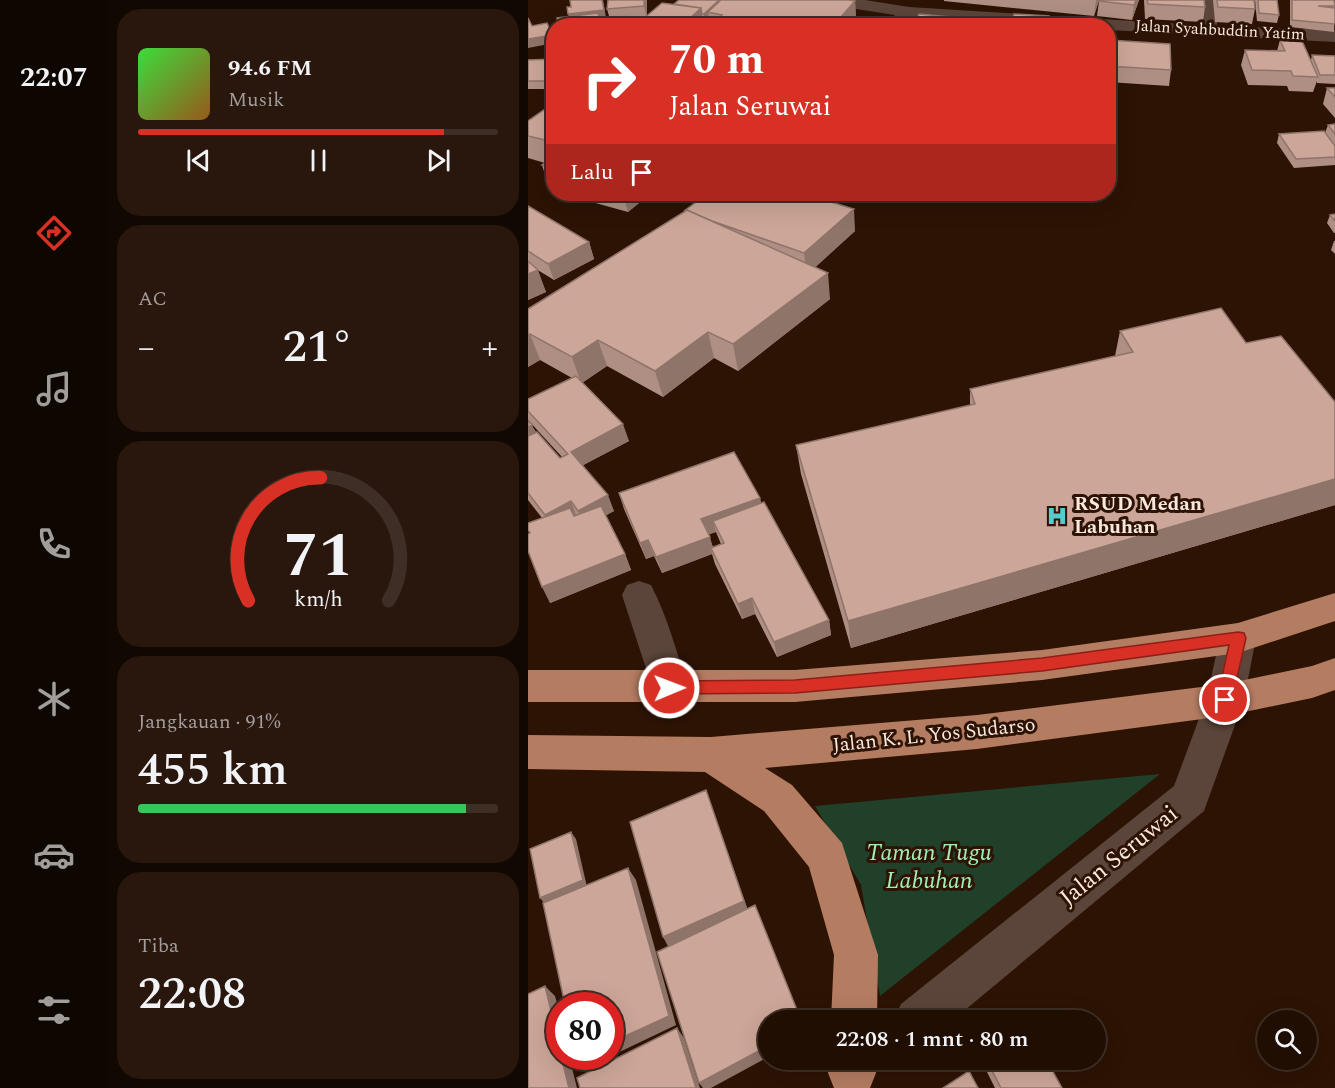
<!DOCTYPE html>
<html lang="id">
<meta charset="utf-8">
<style>
:root{--surface:#210e03;--page:#29170d;--text:#f1f3f6;--muted:#a29c9a;--line:#3e2e25;--accent:#d93025}
body{margin:0;font-family:Spectral,serif;background:var(--page);color:var(--text);height:100vh;display:flex;flex-direction:column;font-size:22px;white-space:nowrap}
*{box-sizing:border-box;margin:0}
p{font-size:20px;color:var(--muted)}
.icon{flex:none;width:33px;height:33px;fill:none;stroke:currentColor;stroke-width:2;stroke-linecap:round;stroke-linejoin:round}
.map{position:relative;flex:1;overflow:hidden}
.side{display:flex;flex-direction:column;gap:9px;padding:9px;background:#120802;width:420px}
.side>*{flex:none}
.top-card{position:absolute;left:18px;top:18px;width:570px;height:183px;border-radius:24px;box-shadow:0 6px 24px #0002,0 0 0 2px var(--line);background:#d93025;color:#fff;overflow:hidden}
.buttons{position:absolute;left:729px;top:1010px;display:grid;gap:12px}
.buttons a{display:grid;place-items:center;width:60px;height:60px;border-radius:50%;background:var(--surface);box-shadow:0 6px 24px #0002,0 0 0 2px var(--line);font-size:30px}
.speed{position:absolute;left:18px;top:992px;display:flex;gap:12px;font-size:30px;font-weight:700;text-align:center}
.speed>*{display:grid;place-content:center;width:78px;height:78px;border-radius:50%;background:var(--surface);box-shadow:0 6px 24px #0002,0 0 0 2px var(--line);line-height:1}
.speed .limit{border:9px solid #d22;background:#fff;color:#111}
.pin{position:absolute;display:grid;place-items:center;width:51px;height:51px;color:#fff;margin:-26px;border:3px solid #fff;border-radius:50%;box-shadow:0 2px 6px #0007}
.me{position:absolute;width:66px;margin:-33px;rotate:89deg;stroke-linejoin:round;filter:drop-shadow(0 0 4px #0008)}
.turn{display:flex;align-items:center;gap:21px;height:126px;padding:0 24px;font-size:27px}
.turn .icon{width:78px;height:78px;stroke-width:2.5}
.turn b{display:block;font-size:42px;line-height:51px}
.then{display:flex;align-items:center;height:57px;padding:0 24px;background:#0003;gap:12px;font-size:22px}
.big{font-size:45px;font-weight:600;line-height:1.1}
.side .card{flex:1;display:flex;flex-direction:column;justify-content:center;gap:9px;min-width:0;padding:0 21px;border-radius:24px;background:var(--page)}
.side .dial{align-items:center;gap:0}
.dial svg{height:156px;overflow:visible;fill:none;stroke:var(--line);stroke-width:7;stroke-linecap:round;text-anchor:middle}
.dial text{fill:var(--text);stroke:none}
.song{display:flex;align-items:center;gap:18px}
.cover{width:72px;height:72px;border-radius:9px;background:linear-gradient(135deg,hsl(120 70% 55%),hsl(30 70% 35%))}
.played{height:6px;border-radius:3px;background:linear-gradient(90deg,var(--accent) 85%,var(--line) 85%)}
.keys{display:flex;justify-content:space-around;direction:ltr}
.heat{display:flex;justify-content:space-between;align-items:center;font-size:33px;direction:ltr}
.charge{height:9px;border-radius:4px;background:linear-gradient(90deg,#34c759 91%,var(--line) 0)}
.trip{position:absolute;left:230px;top:1010px;width:348px;height:60px;border-radius:30px;background:var(--surface);box-shadow:0 6px 24px #0002,0 0 0 2px var(--line);font-weight:600;line-height:60px;text-align:center}
main{display:flex;flex:1;min-height:0}
.dock{display:flex;flex-direction:column;width:108px;justify-content:space-around;align-items:center;background:#0d0601;color:var(--muted)}
.dock .icon{width:42px;height:42px}
.dock .current{color:var(--accent)}
.dock b{font-size:27px;color:var(--text)}
.map>svg:first-child{display:block}
.green{fill:#204029}
.lines{fill:none;stroke-linecap:round;stroke-linejoin:round}
.minor{fill:#5b4439;fill-rule:evenodd}
.highway{fill:#b47c61;fill-rule:evenodd}
.wall{fill:#af8f83;fill-rule:evenodd}
.shaded-wall{fill:#8f746a}
.building{fill:#cca698;stroke:#8f746a;stroke-width:1.5}
.route{fill:#d93025;stroke:#8d1f18;stroke-width:1.5}
.labels{text-anchor:middle;dominant-baseline:central;stroke-width:6;stroke-linejoin:round;paint-order:stroke}
.far-street-label{font-size:16px;fill:#fae7dd;stroke:#2c1304}
.poi-label{font-size:20px;font-weight:bold;fill:#fae7dd;stroke:#2c1304;text-anchor:start}
.street-label{font-size:20px;fill:#fae7dd;stroke:#2c1304}
.near-park-label{font-size:24px;font-style:italic;fill:#a1edb3;stroke:#2c1304}
.near-street-label{font-size:24px;fill:#fae7dd;stroke:#2c1304}
</style>
<main>
<nav class="dock">
<b>22:07</b>
<svg class="icon current" aria-label="directions" viewBox="0 0 24 24"><path d="M12 3l9 9-9 9-9-9zM9 14v-3h6M13 9l2 2-2 2"/></svg>
<svg class="icon" aria-label="music" viewBox="0 0 24 24"><path d="M9 18V5l10-2v13"/><circle cx="6" cy="18" r="3"/><circle cx="16" cy="16" r="3"/></svg>
<svg class="icon" aria-label="phone" viewBox="0 0 24 24"><path d="M5 4h4l2 5-3 2q2 4 5 5l2-3 5 2v4C11 20 4 13 5 4z"/></svg>
<svg class="icon" aria-label="climate" viewBox="0 0 24 24"><path d="M12 3v18M4 7l16 10M4 17L20 7"/></svg>
<svg class="icon" aria-label="car" viewBox="0 0 24 24"><path d="M5 17H2v-5l4-1 3-4h7l3 4 3 1v5h-3M9 17h6M6 11h13"/><circle cx="7" cy="17" r="2"/><circle cx="17" cy="17" r="2"/></svg>
<svg class="icon" aria-label="filters" viewBox="0 0 24 24"><path d="M4 7h16M4 17h16"/><circle cx="9" cy="7" r="2"/><circle cx="15" cy="17" r="2"/></svg>
</nav>
<section class="side">
<div class="card">
<div class="song"><i class="cover"></i><div><b>94.6 FM</b><p>Musik</p></div></div>
<div class="played"></div>
<div class="keys"><svg class="icon" aria-label="previous" viewBox="0 0 24 24"><path d="M18 5L8 12l10 7zM5 5v14"/></svg><svg class="icon" aria-label="pause" viewBox="0 0 24 24"><path d="M8 5v14M16 5v14"/></svg><svg class="icon" aria-label="next" viewBox="0 0 24 24"><path d="M6 5l10 7-10 7zM19 5v14"/></svg></div>
</div>
<div class="card"><p>AC</p>
<div class="heat"><a>−</a><b class="big">21°</b><a>+</a></div>
</div>
<div class="card dial"><svg viewBox="0 0 100 80">
<path d="M14 69A42 42 0 1 1 86 69"/>
<path d="M14 69A42 42 0 0 1 51 6" stroke="#d93025"/>
<text x="50" y="56" font-size="32" font-weight="700">71</text>
<text x="50" y="72" font-size="11">km/h</text>
</svg></div>
<div class="card"><p>Jangkauan · 91%</p><b class="big">455 km</b><div class="charge"></div></div>
<div class="card"><p>Tiba</p><b class="big">22:08</b></div>
</section>
<div class="map">
<svg width="807" height="1088" viewBox="0 0 807 1088">
<rect width="100%" height="100%" fill="#2c1304"/>
<path class="green" d="M632,774L352,996L333,885L287,806Z"/>
<g class="lines">
<path class="minor" d="M196,0H215L190,26H170Z
M293,0H337L381,7L671,25L672,0H690L689,26L807,30V42L580,30V26H507L386,18L378,26H358L367,15L302,5L296,4Z
M111,581L123,585C140,618 149,653 160,688L154,699L141,704L128,699L94,595L99,585Z
M710,623L723,628L728,638L716,700L676,811L425,1020H366L373,1004L646,786L678,700L692,638L697,628Z"/>
<path class="highway" d="M807,593V621L710,653L514,680L267,702H0V670H267L514,650L710,623Z
M807,658V690L784,698L697,716L449,749L237,768L264,785L314,843L350,955L349,1020H303L306,955L281,867L236,811L177,772L0,769V735L183,737L449,715L697,684L784,666Z
M300,1059H348V1073L342,1088H306L300,1073Z"/>
</g>
<path class="wall" d="M119,0V15L146,4L327,1L328,20L324,26H182L181,19L177,22H176V23L173,26H108L113,21L83,23L79,9Z
M416,0H571L566,16L416,1Z
M611,0L604,20L569,16L571,1Z
M616,0H676L677,7L675,22L617,19Z
M685,0H726L727,9L724,24L687,22Z
M727,0H749L751,15L749,23L729,21Z
M762,0H806L807,6L806,32L762,27Z
M581,40L643,70L641,86L580,82Z
M752,40L783,60L784,55L807,56V84L789,83V81L785,92L761,91L759,86L720,85L713,65L717,50L749,51Z
M25,59L26,72L19,89H0V60Z
M799,88H807V118L795,104Z
M26,103V191L22,190L14,165L17,163L0,158V121Z
M807,124V165L766,168L749,143L751,134L797,133L800,125Z
M35,194H122L100,212Z
M343,194H357L355,196Z
M0,206L61,242L66,259L26,280L8,269L18,292L0,300Z
M156,212L327,231L287,267L302,299L210,371L186,358L135,397L79,366L54,383L101,441L55,465L86,511L78,515L97,554L103,570L22,603L2,533L14,518L0,500V420L8,432L32,458L34,457L0,420V399L44,378L12,360L0,367V309Z
M807,214V233H806L799,223L802,215Z
M806,241H807V254L803,250Z
M592,331L718,343L807,402V505L323,648L273,474L268,445L442,406V389L587,356Z
M91,493L232,498L233,503L301,620L303,635L249,657L227,614L214,619L187,564L184,554L134,573L126,556L118,559L96,509ZM188,532L193,544L185,547L180,534Z
M457,1059H518L534,1088H467L456,1066Z"/>
<path class="shaded-wall" d="M75,0L78,18L42,22L40,14Z
M116,0H119V20L116,6Z
M191,0H194L180,12L181,19L177,22L176,14Z
M568,0H571L566,16Z
M608,0H611L604,20L606,5Z
M327,1L328,20L324,26H305Z
M173,8L176,23L173,26H154Z
M25,35L26,43L0,48V39Z
M25,59L26,72L19,89L16,81Z
M95,194H122L100,212Z
M326,209L327,231L279,275L276,253Z
M61,242L66,259L26,280L20,264Z
M10,270L18,292L0,300V274Z
M300,273L302,299L210,371L205,344Z
M180,332L186,358L135,397L127,371Z
M2,334L12,360L0,367V335Z
M70,340L79,366L53,383L44,357Z
M95,424L101,441L50,468L43,452Z
M4,425L11,441L0,447V427Z
M807,479V505L323,648L320,621Z
M80,495L86,511L57,527L50,511Z
M232,498L235,514L185,521L188,532L177,536L173,519Z
M43,501L49,518L24,531L17,515Z
M182,537L186,553L183,548L184,554L134,573L128,557Z
M120,540L126,556L118,559L112,543Z
M97,554L103,570L22,603L14,587Z
M224,598L227,614L214,619L210,604Z
M301,620L303,635L249,657L246,642Z
M178,790L221,913L141,948L135,937Z
M43,832L48,839L59,887L17,904L12,898Z
M100,868L108,880L148,1025L58,1068L48,1059L55,1056H82V1043Z
M17,986L27,996L32,1014V1048Z
M149,1028L156,1038L172,1088H168Z
M240,1046V1057L183,1088H175L171,1083Z
M33,1056H41L49,1088H41Z"/>
<path class="building" d="M42,0H74L76,10L40,14L39,7H43Z
M80,0H116V6L79,9Z
M151,0H191L176,14H174L173,8L146,4Z
M193,0H321L327,1L305,26H183L194,15L180,12Z
M571,0H608L606,5L571,1Z
M619,0H676L677,7L620,4Z
M689,0H726L727,9L690,7Z
M730,0H749L751,15L731,13Z
M764,0H806L807,6H790L807,8V24L764,20Z
M134,3L173,8L154,26L108,25Z
M70,13L73,26H30L29,18Z
M391,14L464,21L463,26H385Z
M486,14L521,16L520,25L530,26H469L470,20L484,21Z
M0,18L4,26L19,23L25,35L0,39Z
M581,40L642,44L643,70L580,66Z
M752,40L774,41L790,77L765,76L763,71L724,70L717,50L757,51Z
M784,55L807,56V75H792Z
M25,59L16,81H0V60Z
M799,88H807V97Z
M26,103V142L0,136V121Z
M807,124V134L800,125Z
M796,131L807,146V157L768,159L751,134Z
M26,157V168L14,165Z
M179,194H277L326,209L276,253L184,221L159,210L156,211Z
M0,206L61,242L20,264L0,251Z
M159,210L300,273L205,344L180,332L127,371L70,340L44,357L2,334L0,335V309Z
M807,214V221L802,215Z
M0,261L10,270L0,274Z
M693,308L718,343L753,336L807,402V479L320,621L268,445L447,404L442,389L605,352L592,331Z
M48,376L95,424L43,452L80,495L50,511L43,501L17,515L0,493V436L9,432L32,458L40,454L0,411V399Z
M0,420L4,425L0,427Z
M206,452L232,498L173,519L182,537L128,557L120,540L112,543L91,493Z
M236,502L301,620L246,642L224,598L210,604L183,548L196,543L185,521Z
M73,506L97,554L14,587L0,551V534L2,533L0,530V523L42,508L46,516Z
M178,790L216,901L135,937L102,822Z
M43,832L55,880L12,898L2,849Z
M100,868L141,1016L82,1043V1005H37L15,903Z
M227,905L273,1020H240V1046L171,1083L129,952Z
M17,986L32,1048V1056H33L41,1088H0V994Z
M149,1028L168,1088H52L49,1078Z
M47,1056H55L48,1059Z
M458,1059H518L534,1088H473Z
M441,1071L450,1088H415Z"/>
<path class="route" d="M710,632L716,633L718,638L704,700L702,705L697,707L691,705L689,700L701,645L514,671L267,693L141,694L135,692L133,688L135,683L141,681L267,680L334,674L514,658Z"/>
<defs>
<g id="hospital-bare" transform="scale(1.62)"><path d="M-5-5h3v3.5h4V-5h3V5h-3V1.5h-4V5h-3Z" fill="#52cdcd" stroke="#2c1304" stroke-width="2.5" paint-order="stroke"/></g>
</defs>
<g fill-rule="evenodd">
<use href="#hospital-bare" x="529" y="516"/>
</g>
<g class="labels">
<g class="far-street-label">
<text transform="translate(692 30) rotate(3)">Jalan Syahbuddin Yatim</text>
</g>
<g class="poi-label">
<text x="546" y="504">RSUD Medan<tspan x="546" dy="23">Labuhan</tspan></text>
</g>
<g class="street-label">
<text transform="translate(406 735) rotate(-6)">Jalan K. L. Yos Sudarso</text>
</g>
<g class="near-park-label">
<text x="401" y="853">Taman Tugu<tspan x="401" dy="28">Labuhan</tspan></text>
</g>
<g class="near-street-label">
<text transform="translate(591 856) rotate(-39)">Jalan Seruwai</text>
</g>
</g>
</svg>
<div class="buttons">
<a><svg class="icon" aria-label="search" viewBox="0 0 24 24"><circle cx="10" cy="10" r="6"/><path d="M15 15l6 6"/></svg></a>
</div>
<div class="speed"><div class="limit">80</div></div>
<div class="pin" style="left:697px;top:700px;background:#d93025"><svg class="icon" aria-label="arrive" viewBox="0 0 24 24"><path d="M6 21V4h12l-3 4 3 4H6"/></svg></div>
<svg class="me" style="left:141px;top:688px" viewBox="-20 -20 40 40"><circle r="17" fill="#d93025" stroke="#fff" stroke-width="3"/><path d="M0-11L8 9 0 5-8 9z" fill="#fff"/></svg>
<div class="trip">22:08 · 1 mnt · 80 m</div>
<div class="top-card">
<div class="turn"><svg class="icon" aria-label="right" viewBox="0 0 24 24"><path d="M7 20v-9h11M14 6l5 5-5 5"/></svg><div><b>70 m</b>Jalan Seruwai</div></div>
<div class="then">Lalu<svg class="icon" aria-label="arrive" viewBox="0 0 24 24"><path d="M6 21V4h12l-3 4 3 4H6"/></svg></div>
</div>
</div>
</main>
